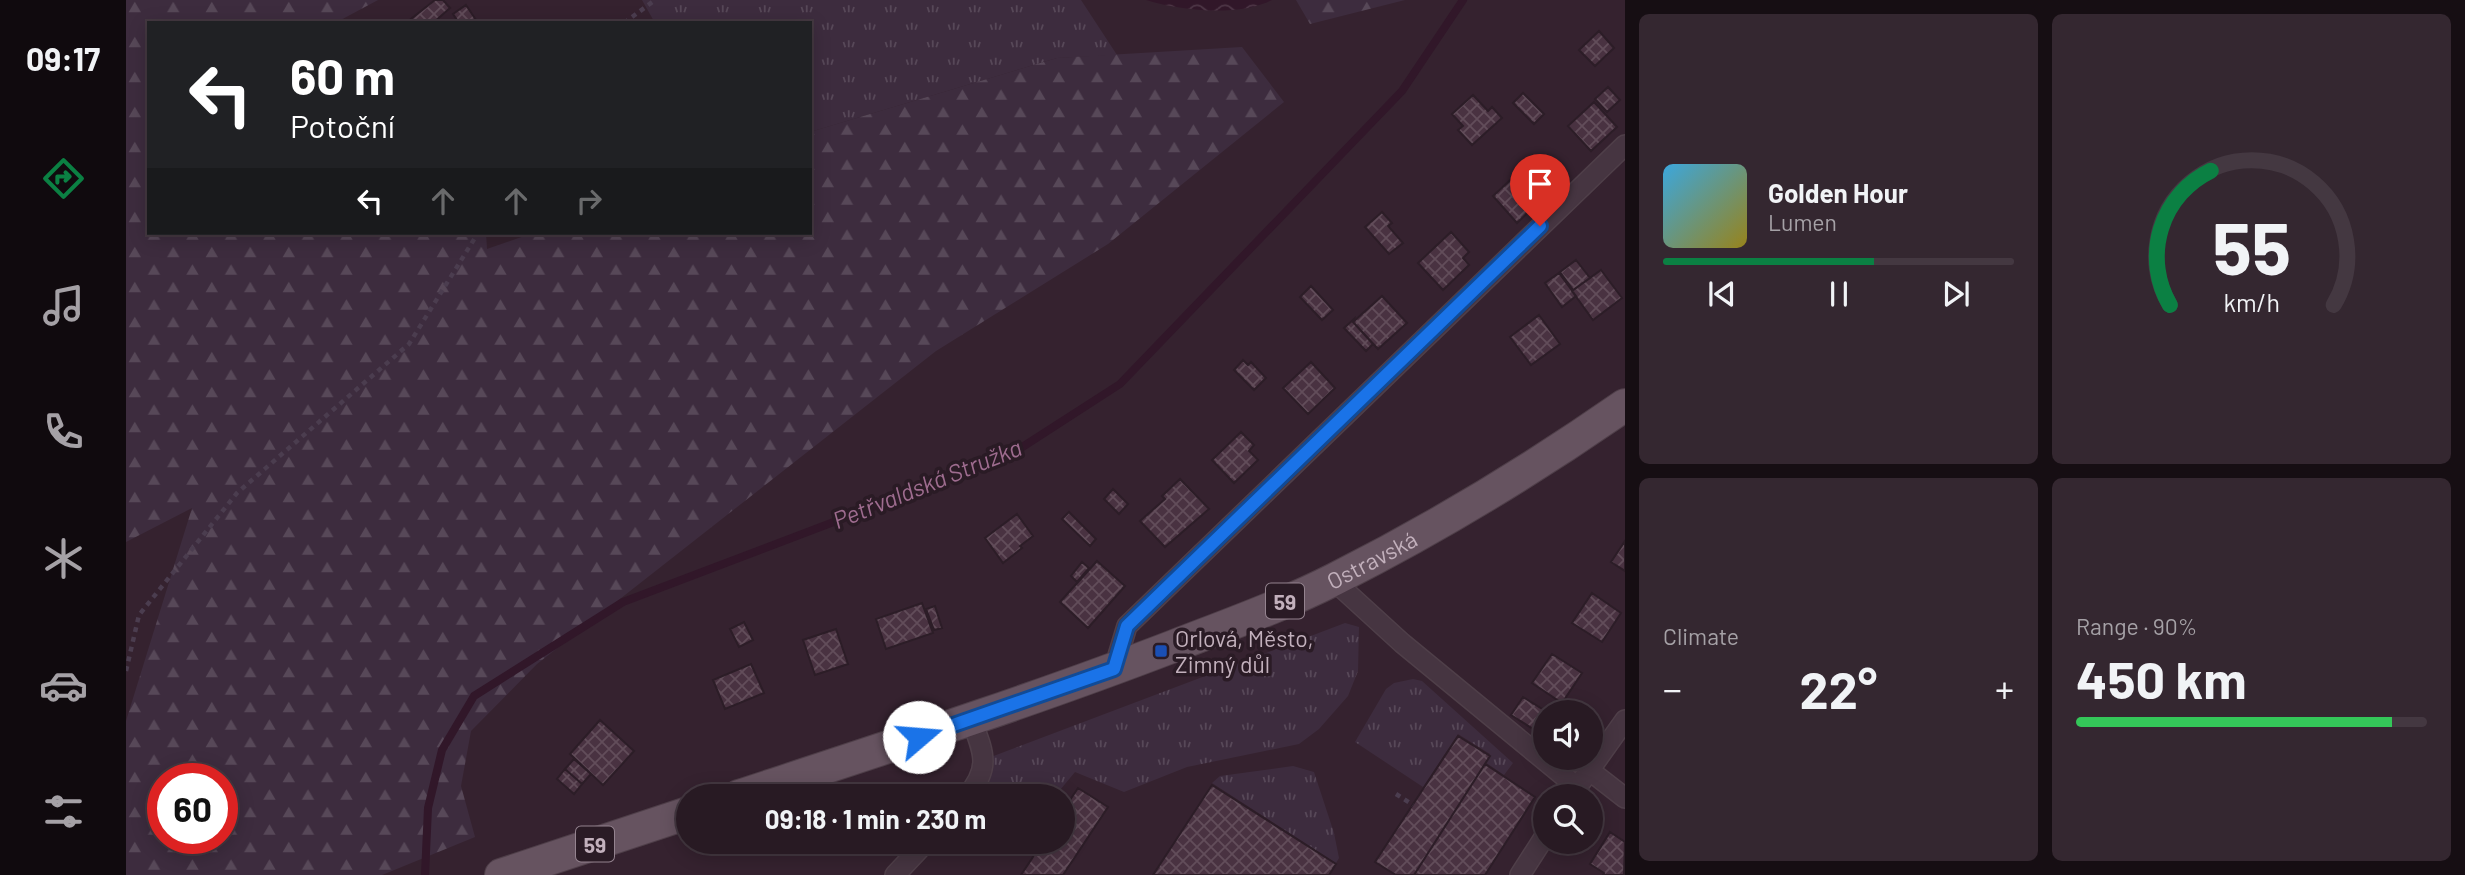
<!DOCTYPE html>
<meta charset="utf-8">
<style>
:root{--surface:#281a23;--page:#342730;--text:#f1f3f6;--muted:#a5a1a6;--line:#443841;--accent:#0b8043}
body{margin:0;font-family:Barlow,sans-serif;background:var(--page);color:var(--text);height:100vh;display:flex;flex-direction:column;font-size:26px;white-space:nowrap}
*{box-sizing:border-box;margin:0}
p{font-size:23px;color:var(--muted)}
.icon{flex:none;width:38px;height:38px;fill:none;stroke:currentColor;stroke-width:2;stroke-linecap:round;stroke-linejoin:round}
.map{position:relative;flex:1;overflow:hidden}
.drawer{display:flex;flex-direction:column;gap:14px;padding:14px;background:#160e13;width:840px}
.drawer>*{flex:none}
.guide{position:absolute;left:21px;top:21px;width:665px;height:214px;border-radius:0px;box-shadow:0 4px 18px #0003,0 0 0 2px var(--line);background:#202124;color:#fff;overflow:hidden}
.tools{position:absolute;left:1407px;top:700px;display:grid;gap:14px}
.tools a{display:grid;place-items:center;width:70px;height:70px;border-radius:50%;background:var(--surface);box-shadow:0 4px 18px #0003,0 0 0 2px var(--line);font-size:35px}
.speed{position:absolute;left:21px;top:763px;display:flex;gap:14px;font-size:35px;font-weight:700;text-align:center}
.speed>*{display:grid;place-content:center;width:91px;height:91px;border-radius:50%;background:var(--surface);box-shadow:0 4px 18px #0003,0 0 0 2px var(--line);line-height:1}
.speed .limit{border:10px solid #d22;background:#fff;color:#111}
.pin{position:absolute;display:grid;place-items:center;width:60px;height:60px;color:#fff;margin:-72px -30px;border-radius:50% 50% 50% 0;rotate:-45deg;box-shadow:0 0 7px #0007}
.pin .icon{rotate:45deg}
.me{position:absolute;width:77px;margin:-38px;rotate:72deg;stroke-linejoin:round;filter:drop-shadow(0 0 5px #0008)}
.turn{display:flex;align-items:center;gap:24px;height:147px;padding:0 28px;font-size:32px}
.turn .icon{width:91px;height:91px;stroke-width:2.5}
.turn b{display:block;font-size:49px;line-height:60px}
.lanes{display:flex;align-items:center;height:66px;padding:0 28px;background:#0003;justify-content:center;gap:35px;direction:ltr}
.lanes .off{opacity:.35}
.big{font-size:52px;font-weight:700;line-height:1.1}
.drawer .card{flex:1;display:flex;flex-direction:column;justify-content:center;gap:10px;min-width:0;padding:0 24px;border-radius:10px;background:var(--page)}
.drawer .dial{align-items:center;gap:0}
.dial svg{height:182px;overflow:visible;fill:none;stroke:var(--line);stroke-width:7;stroke-linecap:round;text-anchor:middle}
.dial text{fill:var(--text);stroke:none}
.song{display:flex;align-items:center;gap:21px}
.cover{width:84px;height:84px;border-radius:10px;background:linear-gradient(135deg,hsl(200 70% 55%),hsl(50 70% 35%))}
.played{height:7px;border-radius:4px;background:linear-gradient(90deg,var(--accent) 60%,var(--line) 60%)}
.keys{display:flex;justify-content:space-around;direction:ltr}
.heat{display:flex;justify-content:space-between;align-items:center;font-size:38px;direction:ltr}
.charge{height:10px;border-radius:5px;background:linear-gradient(90deg,#34c759 90%,var(--line) 0)}
.drawer .tiles{flex:1;display:grid;gap:14px;grid-template-columns:repeat(2,1fr)}
.trip{position:absolute;left:550px;top:784px;width:399px;height:70px;border-radius:35px;background:var(--surface);box-shadow:0 4px 18px #0003,0 0 0 2px var(--line);font-weight:700;line-height:70px;text-align:center}
main{display:flex;flex:1;min-height:0}
.tab-bar{display:flex;flex-direction:column;width:126px;justify-content:space-around;align-items:center;background:#100a0e;color:var(--muted)}
.tab-bar .icon{width:49px;height:49px}
.tab-bar .active{color:var(--accent)}
.tab-bar b{font-size:32px;color:var(--text)}
.map>svg:first-child{display:block}
.grass{fill:url(#grass-tufts)}
.forest{fill:url(#forest-firs);fill-rule:evenodd}
.water{fill:url(#water-waves)}
.lines{fill:none;stroke-linecap:round;stroke-linejoin:round}
.stream{stroke:#311729;stroke-width:8}
.building{fill:url(#building-cross-hatch);stroke:#2c1d27;stroke-width:2}
.minor-casing{stroke:#4f3f49;stroke-width:22}
.primary-casing{stroke:#4f3f49;stroke-width:34}
.path{stroke:#4b3d4f;stroke-width:4.5;stroke-dasharray:5 5;stroke-linecap:butt}
.minor{stroke:#463541;stroke-width:19}
.primary{stroke:#665360;stroke-width:32}
.route-casing{stroke:#114b97;stroke-width:18}
.route{stroke:#1a73e8;stroke-width:12}
.transit-dot{fill:#1a4fb4;stroke:#2a1b25;stroke-width:2.5}
.labels{text-anchor:middle;dominant-baseline:central;stroke-width:7;stroke-linejoin:round;paint-order:stroke}
.shield{fill:#2a1b25;stroke:#94838f;stroke-width:2}
.shield-label{font-size:21px;font-weight:bold;fill:#c2b0bc}
.street-label{font-size:23px;fill:#c2b0bc;stroke:#2a1b25}
.poi-label{font-size:23px;fill:#c2b0bc;stroke:#2a1b25;text-anchor:start}
.water-label{font-size:24px;font-style:italic;fill:#9e6c8f;stroke:#2a1b25}
</style>
<main>
<nav class="tab-bar">
<b>09:17</b>
<svg class="icon active" aria-label="directions" viewBox="0 0 24 24"><path d="M12 3l9 9-9 9-9-9zM9 14v-3h6M13 9l2 2-2 2"/></svg>
<svg class="icon" aria-label="music" viewBox="0 0 24 24"><path d="M9 18V5l10-2v13"/><circle cx="6" cy="18" r="3"/><circle cx="16" cy="16" r="3"/></svg>
<svg class="icon" aria-label="phone" viewBox="0 0 24 24"><path d="M5 4h4l2 5-3 2q2 4 5 5l2-3 5 2v4C11 20 4 13 5 4z"/></svg>
<svg class="icon" aria-label="climate" viewBox="0 0 24 24"><path d="M12 3v18M4 7l16 10M4 17L20 7"/></svg>
<svg class="icon" aria-label="car" viewBox="0 0 24 24"><path d="M5 17H2v-5l4-1 3-4h7l3 4 3 1v5h-3M9 17h6M6 11h13"/><circle cx="7" cy="17" r="2"/><circle cx="17" cy="17" r="2"/></svg>
<svg class="icon" aria-label="filters" viewBox="0 0 24 24"><path d="M4 7h16M4 17h16"/><circle cx="9" cy="7" r="2"/><circle cx="15" cy="17" r="2"/></svg>
</nav>
<div class="map">
<svg width="1499" height="875" viewBox="0 0 1499 875">
<defs>
<pattern id="grass-tufts" width="24" height="20" patternUnits="userSpaceOnUse" patternTransform="scale(1.75)"><rect width="24" height="20" fill="#3d2c3e"/><path d="M3 7l-1-3M5 7V3M7 7l1-3M15 17l-1-3M17 17v-4M19 17l1-3" fill="none" stroke="#574858"/></pattern>
<pattern id="forest-firs" width="22" height="20" patternUnits="userSpaceOnUse" patternTransform="scale(1.75)"><rect width="22" height="20" fill="#3d2c3e"/><path d="M5 1l3.5 6h-7zM16 11l3.5 6h-7z" fill="#574858"/></pattern>
<pattern id="water-waves" width="16" height="10" patternUnits="userSpaceOnUse" patternTransform="scale(1.75)"><rect width="16" height="10" fill="#311729"/><path d="M0 5q4-4 8 0t8 0" fill="none" stroke="#4d3646"/></pattern>
<pattern id="building-cross-hatch" width="8" height="8" patternUnits="userSpaceOnUse" patternTransform="scale(1.75)"><rect width="8" height="8" fill="#493241"/><path d="M0 0l8 8M0 8l8-8" fill="none" stroke="#624d5a"/></pattern>
</defs>
<rect width="100%" height="100%" fill="#35222f"/>
<path class="grass" d="M516,0H955L991,55L931,58L684,132V23H529Z
M1219,623L1233,627L1232,671L1222,696L1193,729L1173,744L1061,767L998,792L949,772L929,796H859L865,757Z
M1287,679L1296,681L1387,763L1378,775L1359,762L1364,754L1332,734L1297,787L1229,742L1260,689L1268,683Z
M1167,766L1188,772L1208,833L1213,858L1210,863L1086,783L1094,776Z"/>
<path class="forest" d="M0,0H252L209,23H23V233H360L361,249L407,233H684V132L931,58L1116,47L1158,102L982,244L810,351L411,664L345,731L335,786L349,837L256,875H0V721L66,508L0,542ZM37,779H96V838H37Z
M1170,0H1279L1184,24Z"/>
<path class="water" d="M1020,0H1146C1113,17 1055,11 1020,0Z"/>
<g class="lines">
<path class="stream" d="M299,875L302,808L316,750L348,696L497,602L884,455L994,384L1276,91L1337,0"/>
</g>
<path class="building" d="M309,0H317L324,8L307,23H288L285,19Z
M340,5L352,23H333L327,14Z
M1473,31L1488,48L1469,66L1453,50Z
M1482,87L1494,100L1481,112L1469,99Z
M1397,93L1418,114L1408,124L1387,103Z
M1347,95L1362,111L1366,107L1376,118L1346,145L1332,130L1337,126L1326,114Z
M1468,102L1491,127L1465,151L1442,126Z
M1394,171L1418,197L1391,223L1367,196Z
M1256,212L1266,223L1262,226L1277,243L1263,254L1239,227Z
M1325,232L1343,252L1337,258L1343,265L1317,290L1292,263Z
M1450,260L1464,278L1447,290L1434,272Z
M1475,270L1496,298L1467,320L1446,291Z
M1433,273L1450,296L1436,307L1419,283Z
M1185,286L1207,310L1196,320L1174,297Z
M1256,296L1281,323L1252,349L1227,322Z
M1413,315L1434,344L1405,365L1384,337Z
M1228,319L1227,322L1247,344L1240,351L1218,328Z
M1117,360L1122,365L1125,362L1140,378L1128,390L1108,370Z
M1185,362L1209,388L1182,414L1157,388Z
M1115,432L1128,445L1123,451L1132,460L1108,483L1086,460Z
M1054,479L1083,509L1039,547L1014,521L1039,499L1036,496Z
M987,489L1002,504L993,514L978,499Z
M943,512L970,539L964,546L936,519Z
M891,514L907,536L894,546L896,548L877,563L859,538Z
M1499,541V571L1485,562Z
M971,561L999,586L962,628L934,602Z
M956,562L963,568L951,582L945,576Z
M1466,593L1495,613L1476,642L1446,623Z
M796,603L807,633L760,649L750,619Z
M809,606L816,628L808,630L800,609Z
M618,622L627,640L613,647L604,629Z
M710,629L722,664L689,675L677,640Z
M1426,654L1456,673L1436,703L1406,683Z
M625,664L638,693L599,709L587,680Z
M1397,697L1421,712L1419,727L1415,734L1385,715Z
M474,720L508,751L477,785L444,754Z
M1332,736L1364,756L1288,875H1270L1249,862Z
M448,759L465,774L456,784L439,769Z
M1359,764L1409,797L1359,875H1288Z
M439,769L456,784L448,794L431,779Z
M1086,785L1210,864L1203,875H1027Z
M952,788L982,807L937,875H895L917,842H936V812Z
M1484,832L1499,842L1498,875H1477L1478,873L1464,864Z"/>
<g class="lines">
<g class="minor-casing">
<path id="minor" d="M1207,580L1276,643L1451,787
M988,669L1001,626L1499,145
M1463,770L1499,798
M841,796C866,767 857,751 845,719
M1445,796L1499,720
M769,875L800,842
M1394,875L1419,836"/>
</g>
<g class="primary-casing">
<g id="primary">
<path id="s1" d="M613,796C759,748 905,701 1048,646C1102,625 1158,605 1209,579C1310,528 1407,469 1499,405"/>
<path d="M375,875L562,813"/>
</g>
</g>
<path class="path" d="M498,23L529,0
M0,671L13,615L111,493L283,344L352,233
M1270,794L1287,805"/>
<use href="#minor" class="minor"/>
<use href="#primary" class="primary"/>
</g>
<g class="lines">
<g class="route-casing">
<path id="route" d="M793,737L988,669L1001,626L1414,226"/>
</g>
<use href="#route" class="route"/>
</g>
<rect class="transit-dot" x="1028" y="644" width="14" height="14" rx="3.5"/>
<g class="labels">
<g class="shield">
<rect x="1140" y="583.5" width="38" height="35" rx="5"/>
<rect x="450" y="826.5" width="38" height="35" rx="5"/>
</g>
<g class="shield-label">
<text x="1159" y="601">59</text>
<text x="469" y="844">59</text>
</g>
<g class="street-label">
<text stroke="none"><textPath href="#s1" startOffset="676">Ostravská</textPath></text>
</g>
<g class="poi-label">
<text x="1049" y="638">Orlová, Město,<tspan x="1049" dy="26">Zimný důl</tspan></text>
</g>
<g class="water-label">
<text transform="translate(801 483) rotate(-22)">Petřvaldská Stružka</text>
</g>
</g>
</svg>
<div class="tools">
<a><svg class="icon" aria-label="sound" viewBox="0 0 24 24"><path d="M4 9h4l5-4v14l-5-4H4zM17 9q2 3 0 6"/></svg></a>
<a><svg class="icon" aria-label="search" viewBox="0 0 24 24"><circle cx="10" cy="10" r="6"/><path d="M15 15l6 6"/></svg></a>
</div>
<div class="speed"><div class="limit">60</div></div>
<div class="pin" style="left:1414px;top:226px;background:#d93025"><svg class="icon" aria-label="arrive" viewBox="0 0 24 24"><path d="M6 21V4h12l-3 4 3 4H6"/></svg></div>
<svg class="me" style="left:793px;top:737px" viewBox="-20 -20 40 40"><circle r="19" fill="#fff"/><path d="M0-13L10 11 0 6-10 11z" fill="#1a73e8"/></svg>
<div class="trip">09:18 · 1 min · 230 m</div>
<div class="guide">
<div class="turn"><svg class="icon" aria-label="left" viewBox="0 0 24 24"><path d="M17 20v-9H6M10 6l-5 5 5 5"/></svg><div><b>60 m</b>Potoční</div></div>
<div class="lanes"><svg class="icon" aria-label="left" viewBox="0 0 24 24"><path d="M17 20v-9H6M10 6l-5 5 5 5"/></svg><svg class="icon off" aria-label="ahead" viewBox="0 0 24 24"><path d="M12 20V5M6 11l6-6 6 6"/></svg><svg class="icon off" aria-label="ahead" viewBox="0 0 24 24"><path d="M12 20V5M6 11l6-6 6 6"/></svg><svg class="icon off" aria-label="right" viewBox="0 0 24 24"><path d="M7 20v-9h11M14 6l5 5-5 5"/></svg></div>
</div>
</div>
<section class="drawer">
<div class="tiles">
<div class="card">
<div class="song"><i class="cover"></i><div><b>Golden Hour</b><p>Lumen</p></div></div>
<div class="played"></div>
<div class="keys"><svg class="icon" aria-label="previous" viewBox="0 0 24 24"><path d="M18 5L8 12l10 7zM5 5v14"/></svg><svg class="icon" aria-label="pause" viewBox="0 0 24 24"><path d="M8 5v14M16 5v14"/></svg><svg class="icon" aria-label="next" viewBox="0 0 24 24"><path d="M6 5l10 7-10 7zM19 5v14"/></svg></div>
</div>
<div class="card dial"><svg viewBox="0 0 100 80">
<path d="M14 69A42 42 0 1 1 86 69"/>
<path d="M14 69A42 42 0 0 1 32 10" stroke="#0b8043"/>
<text x="50" y="56" font-size="32" font-weight="700">55</text>
<text x="50" y="72" font-size="11">km/h</text>
</svg></div>
<div class="card"><p>Climate</p>
<div class="heat"><a>−</a><b class="big">22°</b><a>+</a></div>
</div>
<div class="card"><p>Range · 90%</p><b class="big">450 km</b><div class="charge"></div></div>
</div>
</section>
</main>
